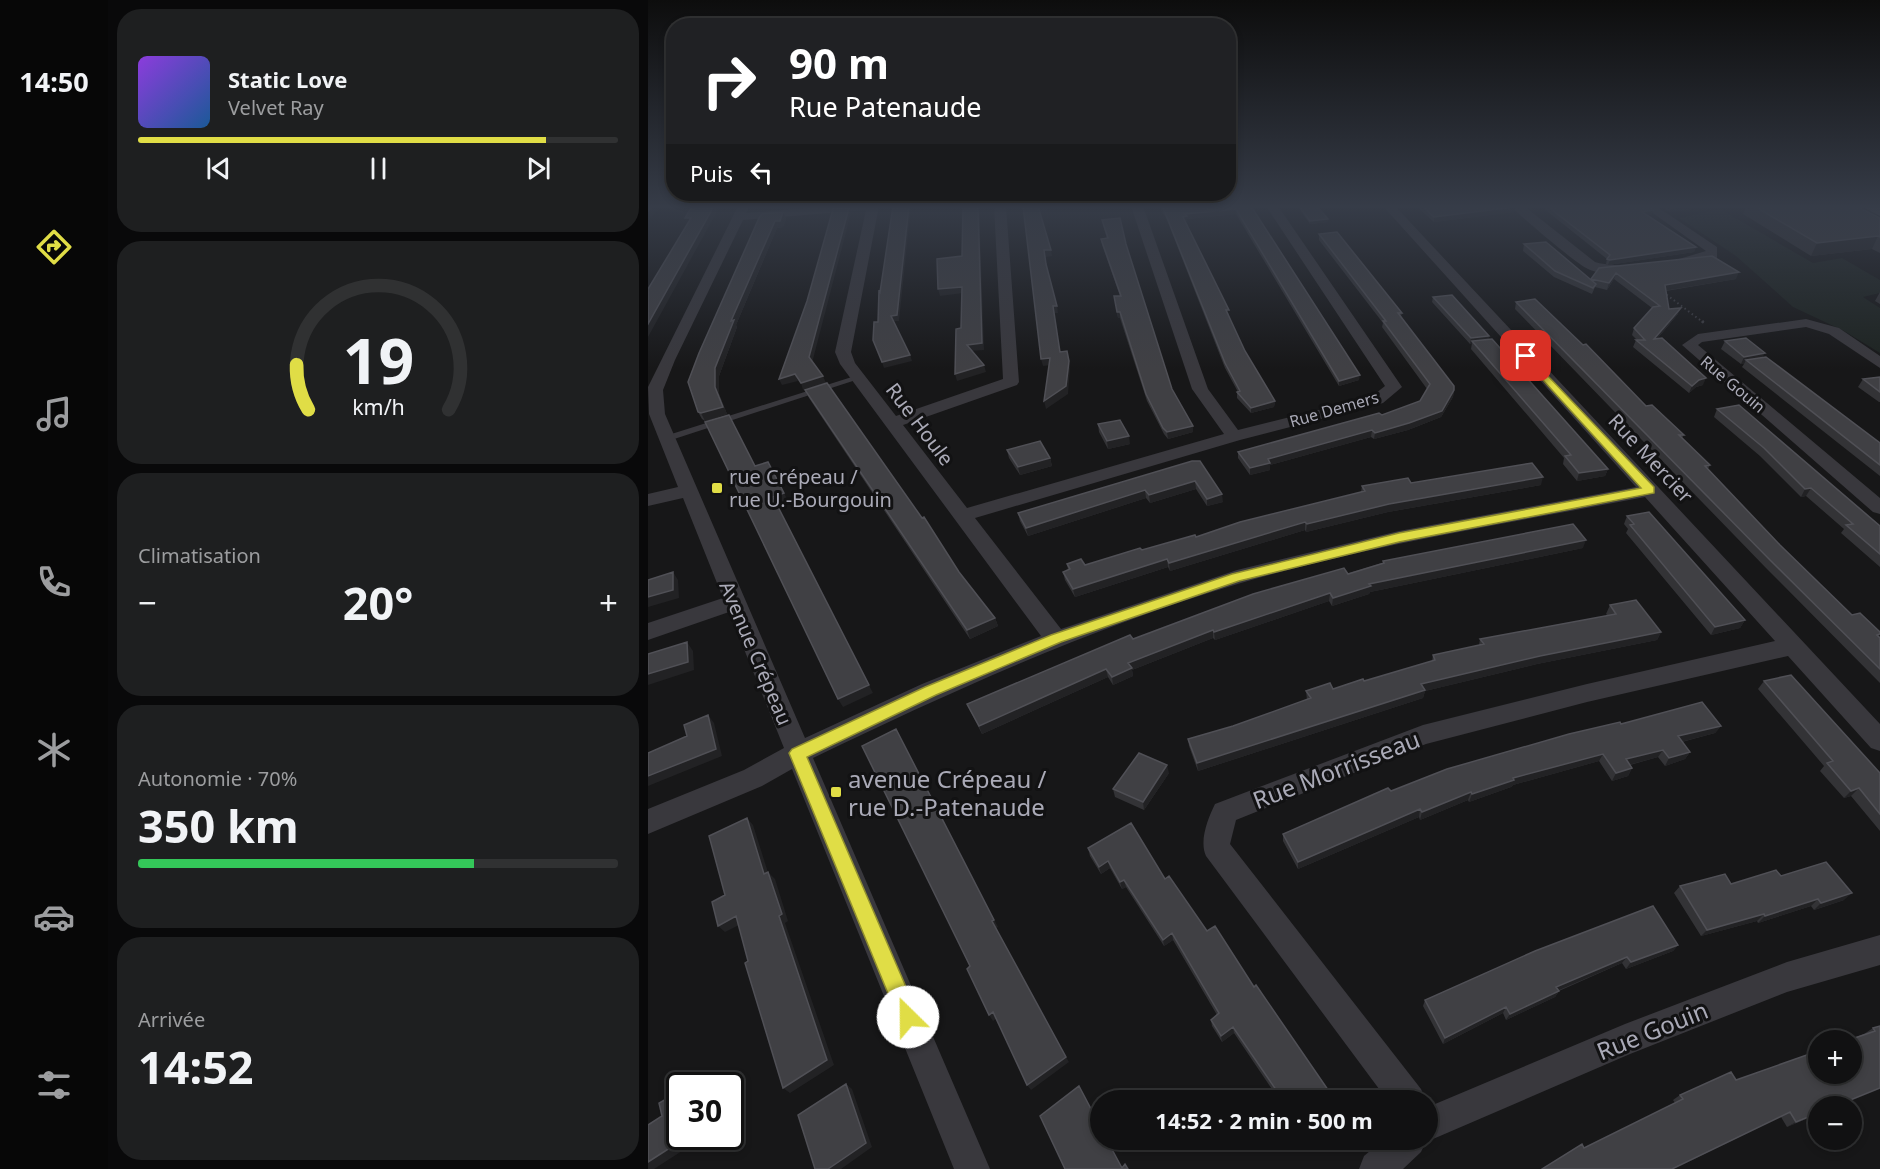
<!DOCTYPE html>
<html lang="fr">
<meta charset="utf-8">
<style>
:root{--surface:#111112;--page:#1e1f20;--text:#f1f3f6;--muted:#9c9d9f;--line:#303132;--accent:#e0dd46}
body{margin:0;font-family:"Noto Sans",sans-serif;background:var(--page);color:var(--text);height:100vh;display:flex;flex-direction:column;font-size:22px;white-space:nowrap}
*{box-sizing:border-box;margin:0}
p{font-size:20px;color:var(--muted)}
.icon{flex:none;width:33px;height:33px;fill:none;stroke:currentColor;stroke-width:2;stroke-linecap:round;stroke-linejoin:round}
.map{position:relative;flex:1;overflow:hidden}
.drawer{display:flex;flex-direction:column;gap:9px;padding:9px;background:#09090a;width:540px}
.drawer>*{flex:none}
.banner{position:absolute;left:18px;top:18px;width:570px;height:183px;border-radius:24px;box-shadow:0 3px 9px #0003,0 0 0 2px var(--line);background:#202124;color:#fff;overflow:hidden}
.tools{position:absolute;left:1160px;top:1030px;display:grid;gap:12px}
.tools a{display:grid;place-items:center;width:54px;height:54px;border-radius:50%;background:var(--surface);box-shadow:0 3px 9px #0003,0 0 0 2px var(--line);font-size:30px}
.speed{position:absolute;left:18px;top:1072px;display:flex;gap:12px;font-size:30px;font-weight:700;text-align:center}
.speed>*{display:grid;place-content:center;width:78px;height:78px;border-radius:50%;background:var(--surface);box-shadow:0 3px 9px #0003,0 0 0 2px var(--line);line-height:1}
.speed .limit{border:3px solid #111;border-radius:9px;background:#fff;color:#111}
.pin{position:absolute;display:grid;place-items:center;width:51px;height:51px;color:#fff;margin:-26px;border-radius:12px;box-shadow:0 3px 9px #0006}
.me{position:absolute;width:66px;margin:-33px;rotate:337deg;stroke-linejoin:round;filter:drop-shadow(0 0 4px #0008)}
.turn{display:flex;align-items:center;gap:21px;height:126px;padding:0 24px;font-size:27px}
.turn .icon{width:78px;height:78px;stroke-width:2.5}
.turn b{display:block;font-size:42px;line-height:51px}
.then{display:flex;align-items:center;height:57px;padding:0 24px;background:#0003;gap:12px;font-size:22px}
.big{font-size:45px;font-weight:700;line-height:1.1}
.drawer .widget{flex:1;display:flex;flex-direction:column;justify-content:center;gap:9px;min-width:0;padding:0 21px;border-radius:24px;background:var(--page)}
.drawer .dial{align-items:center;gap:0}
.dial svg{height:156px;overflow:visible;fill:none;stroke:var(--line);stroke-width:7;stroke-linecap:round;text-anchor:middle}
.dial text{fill:var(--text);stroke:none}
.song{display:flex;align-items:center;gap:18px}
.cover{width:72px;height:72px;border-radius:9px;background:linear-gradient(135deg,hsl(270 70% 55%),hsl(210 70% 35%))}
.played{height:6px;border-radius:3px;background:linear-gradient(90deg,var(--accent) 85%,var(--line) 85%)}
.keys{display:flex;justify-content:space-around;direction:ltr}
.heat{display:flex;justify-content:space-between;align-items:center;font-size:33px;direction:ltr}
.charge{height:9px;border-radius:4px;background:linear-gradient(90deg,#34c759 70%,var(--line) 0)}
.trip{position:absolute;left:442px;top:1090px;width:348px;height:60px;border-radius:30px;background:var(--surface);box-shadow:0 3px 9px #0003,0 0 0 2px var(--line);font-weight:700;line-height:60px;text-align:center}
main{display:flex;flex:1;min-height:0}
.tabs{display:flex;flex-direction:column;width:108px;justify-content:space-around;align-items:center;background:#070707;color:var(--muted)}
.tabs .icon{width:42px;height:42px}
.tabs .selected{color:var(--accent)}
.tabs b{font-size:27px;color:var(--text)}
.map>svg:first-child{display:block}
.green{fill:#1d2320}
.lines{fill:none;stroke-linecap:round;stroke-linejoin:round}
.path-far1{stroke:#3e3e44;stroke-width:2;stroke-dasharray:1.5 3;stroke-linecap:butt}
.path{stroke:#3e3e44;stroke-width:3;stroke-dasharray:2 4;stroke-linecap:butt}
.lane{fill:#39383d;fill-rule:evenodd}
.street{fill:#39383d;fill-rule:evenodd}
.primary{fill:#55545c;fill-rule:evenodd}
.wall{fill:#333336}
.shaded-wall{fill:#222224}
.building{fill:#404044;stroke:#505056;stroke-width:1.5}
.route{fill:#e0dd46;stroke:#92902e;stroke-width:1.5}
.poi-dot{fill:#e0dd46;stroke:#121213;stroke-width:2}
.labels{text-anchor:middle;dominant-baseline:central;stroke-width:6;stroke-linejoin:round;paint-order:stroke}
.far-street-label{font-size:16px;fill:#aaaab7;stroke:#121213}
.street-label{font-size:20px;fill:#aaaab7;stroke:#121213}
.poi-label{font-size:20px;fill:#aaaab7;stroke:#121213;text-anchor:start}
.near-street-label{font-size:24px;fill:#aaaab7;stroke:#121213}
.near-poi-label{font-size:24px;fill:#aaaab7;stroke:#121213;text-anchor:start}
</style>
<main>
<nav class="tabs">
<b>14:50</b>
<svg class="icon selected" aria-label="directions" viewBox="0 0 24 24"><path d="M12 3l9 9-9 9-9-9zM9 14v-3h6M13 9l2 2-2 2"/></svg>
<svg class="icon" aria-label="music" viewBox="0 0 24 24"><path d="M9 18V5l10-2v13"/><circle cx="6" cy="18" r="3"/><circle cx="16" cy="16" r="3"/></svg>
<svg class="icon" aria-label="phone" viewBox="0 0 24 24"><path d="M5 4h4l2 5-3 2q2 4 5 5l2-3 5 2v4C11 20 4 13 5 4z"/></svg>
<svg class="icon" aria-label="climate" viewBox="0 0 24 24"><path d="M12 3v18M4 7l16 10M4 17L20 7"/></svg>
<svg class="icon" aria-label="car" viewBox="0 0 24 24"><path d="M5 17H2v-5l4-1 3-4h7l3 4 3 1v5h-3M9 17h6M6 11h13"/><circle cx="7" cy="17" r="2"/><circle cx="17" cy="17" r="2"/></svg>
<svg class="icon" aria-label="filters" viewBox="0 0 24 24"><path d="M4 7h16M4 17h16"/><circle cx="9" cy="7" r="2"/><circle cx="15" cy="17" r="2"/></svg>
</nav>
<section class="drawer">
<div class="widget">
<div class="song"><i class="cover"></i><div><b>Static Love</b><p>Velvet Ray</p></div></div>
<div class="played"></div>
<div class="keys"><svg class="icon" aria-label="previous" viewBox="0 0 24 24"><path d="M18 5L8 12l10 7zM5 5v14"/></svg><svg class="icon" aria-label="pause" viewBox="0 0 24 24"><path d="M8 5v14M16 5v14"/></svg><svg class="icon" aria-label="next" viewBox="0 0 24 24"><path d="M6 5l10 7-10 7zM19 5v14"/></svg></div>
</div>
<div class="widget dial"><svg viewBox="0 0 100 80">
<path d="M14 69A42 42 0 1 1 86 69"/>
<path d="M14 69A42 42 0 0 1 8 46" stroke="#e0dd46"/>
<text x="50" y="56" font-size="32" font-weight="700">19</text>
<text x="50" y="72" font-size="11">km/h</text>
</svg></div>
<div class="widget"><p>Climatisation</p>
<div class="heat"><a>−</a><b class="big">20°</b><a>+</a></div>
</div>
<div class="widget"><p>Autonomie · 70%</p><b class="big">350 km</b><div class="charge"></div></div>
<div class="widget"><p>Arrivée</p><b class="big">14:52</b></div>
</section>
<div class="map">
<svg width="1232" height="1169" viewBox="0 0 1232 1169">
<rect width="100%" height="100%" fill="#171718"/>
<path class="green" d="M1072,209L1165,263L1194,258L1232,280V293L1215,297L1232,308V353L1196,331L1145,307L1088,256L1031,218Z"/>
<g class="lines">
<path class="path-far1" d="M1015,292L1056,323"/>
<path class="path" d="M1054,321L1057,324"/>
<path class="lane" d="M207,376H210L214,378L20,441H14L13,439L14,437Z"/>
<path class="street" d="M90,206H102L98,213L184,206H231L203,352L207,363L248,416L355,379L346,206H358L371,382L369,385L255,425L319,508L576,434L544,389L483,206H495L560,389L590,430L723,397L737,386L618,206H630L754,387L735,403L592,440L327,518L413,629L589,570L751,531L988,487L735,206H747L1232,724V751L1223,748L1140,656L939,702L778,744L588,820L582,844L773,1089L778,1101H740L558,856C551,841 560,818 567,804L775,725L939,684L1127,641L997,497C862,523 725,544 593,583C445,627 304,691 165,758L342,1169H306L144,769L114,786L0,834V809L96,770L136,748L81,612L0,640V623L75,598L35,498L0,506V494L30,487L1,414L0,387ZM218,210L187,352L192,364L393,636L274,684L157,738L17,414L15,390L27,360L95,220Z
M863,206H876L947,262C958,266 976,263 985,270C974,280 952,274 940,269C927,263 873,217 863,206Z
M995,206H1008L1069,247V259L1031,265V259L1058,251Z
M1158,319L1191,328L1232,356V368L1181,334L1158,327L1054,342L1050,345L1232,498V514L1225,512L1034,345L1050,334Z
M1232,935V965L1139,992L982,1054L792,1136L780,1141H778L773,1152L755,1169H711L716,1156L735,1140H780V1107L977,1024L1139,962Z"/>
<path class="primary" d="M1213,206H1232V216Z"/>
</g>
<path class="wall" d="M511,206H603L711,380L691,386L588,214L539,219V221H537L581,315H580L597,351L627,401L626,407L603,413L589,398V392H590L577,368L519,220Z
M649,206H669L680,222L662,224Z
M768,206H866V212L786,222Z
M879,206H999L1005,210L1003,215H1000L1048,247L1046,252L960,265L958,264L959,259L895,208L884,210Z
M1011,206H1051L1050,208L1022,212Z
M1099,206H1208L1232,218V253L1224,249L1163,256L1095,214Z
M135,212L138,219L135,227L129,228L88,325L89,327L71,376V394L79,414L57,421L54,419L50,412Z
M454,220L478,244L524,389L545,426V432L520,439L516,434L499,401L472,318H470L466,296H472L454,245L453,239H459L455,225Z
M671,234L754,313L753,316L806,390L805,397L793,417L760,430L726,439L723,437L622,465V470L602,475L590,458V452L734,415L772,401L779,389L734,327L735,323L671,240Z
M876,244L943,280L951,268L1088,279L1018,291L1021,309L1030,314L1009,339L1055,385L1048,387L1041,393L985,347L988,340H989L984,335L986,328L1004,308L966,279L959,290L947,287L944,294L906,277L875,251Z
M1232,292V304L1227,301Z
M785,297L841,336L840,339L960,469L957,476L929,481L915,464L916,458L823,349L824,343L822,344L784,302Z
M868,302L998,406L1036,435L1034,438L1062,465L1060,469L1132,545L1204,615L1232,636L1231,637L1232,638V683L1118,568L867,309Z
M1077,341L1115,357L1232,443V476L1094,367L1096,364H1093L1073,349Z
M1232,377V402H1231L1210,387L1215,379Z
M157,390L311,572L347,618L350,626L322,639L161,398Z
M1069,409L1232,526V567L1193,533L1196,529L1158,496L1153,497L1112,456L1066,417Z
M450,424L482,444L460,449L451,432Z
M359,450L402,458L404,466L372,475L361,458Z
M544,461L575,502L559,506L548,489L502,503L498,498L380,536L372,521L370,513Z
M763,483L893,485L740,512L658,532L657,530L522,571L520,567L427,597L417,580L415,572L420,570L419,564L437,565L548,537L713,492L714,486Z
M979,516L1097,620L1092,628L1063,635L978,533L980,529L976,524Z
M935,548L722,592L721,594L684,606L681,601L567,640L565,638L484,670L485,676L465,685L460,677L334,734L319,704L485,639L734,563L735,561Z
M962,605L1013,632L1009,640L889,664L777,691L775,698L550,771L541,746L540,739L585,726L659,700L658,691L685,689L716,681L784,661L785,655L831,645L832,639L960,616L958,614Z
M1116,681L1232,773V831L1203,796L1196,798L1172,771L1176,766L1110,689Z
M973,724L1073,726L1067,733L1034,742L1042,752L1037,759L1017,766L1010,757L982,765L984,768L980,776L964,781L951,761L865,785L863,787L821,802L820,800L772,820L771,817L650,869L635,841V834L743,791Z
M521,773L496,810L467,797L465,789Z
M440,848L517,879L559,931L606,987L687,1100L686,1101H632L586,1033L574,1042L564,1026L563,1020L569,1015L525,940L516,946L478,887L474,889L462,868L453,874L442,856Z
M1133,876L1196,900L1166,910L1163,906L1110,923L1109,921L1053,936L1026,893L1032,886L1083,884Z
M1030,945L1025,951L978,969L974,963L911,991L907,997L858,1020L855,1013L795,1044L775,1006L777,1000Z
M1232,1026L1170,1114L1139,1127L1133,1117L936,1148L1027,1103L1025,1100L1032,1095L1088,1080L1216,1034L1225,1028Z"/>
<path class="shaded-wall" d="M5,206H12L3,217L0,211Z
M66,206H72L0,337V324Z
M120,206H148L122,209Z
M261,206H263L251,321H245L243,316Z
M330,206H332V234L336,350L321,351L319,345L330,228Z
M390,206H398L399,211L391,212Z
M885,206H896L895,208L884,210Z
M1037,206H1051L1050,208L1022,212L1023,208Z
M867,207L866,212L786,222V217Z
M201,208L203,213L164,363L161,357Z
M588,209V214L539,219V221H535V217L537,214Z
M1005,210L1003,215L993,216L994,212Z
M135,212L138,219L135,227L129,228L88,325L89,327L71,376V394L79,414L57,421L53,413L67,387V368L83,321L127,221Z
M680,219V222L662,224V221Z
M1230,236L1224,249L1163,256L1169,243Z
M1048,247L1046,252L960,265L962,260Z
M396,250H403L404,256L398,257L399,270Z
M1091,272L1088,279L1015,291L1017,285Z
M968,273L966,279L959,290L961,283Z
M314,287L315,293L292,296L290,289Z
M405,306H409L410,313H406Z
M1033,308L1030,314L1003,346L1006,339Z
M469,312H472V318H470Z
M841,336L840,341H824V343L822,344L823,338Z
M1117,353L1113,360H1098L1096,364H1093L1096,357Z
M262,355L264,361L236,368L234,362Z
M402,358L403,365L395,366L393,359Z
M421,361L422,368L420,394L398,409L396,401Z
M336,365L338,372L309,381L307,374Z
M147,374L150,381L134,385L131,379Z
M712,375L711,380L691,386V381Z
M175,376L178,383L155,390L153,383Z
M1058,378L1055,385L1048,387L1041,393L1044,386L1051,380Z
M806,390L805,397L793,417L760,430L726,439L727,433Z
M627,401L626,407L603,413V408Z
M545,426V432L520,439L519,432Z
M724,430L723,437L622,465V470L602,475V468L620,459Z
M481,436L482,444L460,449L459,441Z
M402,458L404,466L372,475L370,467Z
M960,469L957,476L929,481L931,473Z
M895,477L893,485L740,512L658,532L659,524L741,504Z
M547,481L548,489L502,503L501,495Z
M1163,488L1158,496L1153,497L1157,489Z
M497,490L498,498L380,536L378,528Z
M136,493L140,501L129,505L225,693L195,707L190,699L125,497Z
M574,494L575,502L559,506V499Z
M657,522V530L522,571L521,563Z
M938,540L935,548L722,592L721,594L684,606L685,598L721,584Z
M519,559L520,567L427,597L425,589Z
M25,572L30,580L31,598L0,607V597Z
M682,593L681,601L567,640L566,632Z
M347,618L350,626L322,639L319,630Z
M1097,620L1092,628L1063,635L1067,627Z
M565,630V638L484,670L485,676L465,685L464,677L480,663Z
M1013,632L1009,640L889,664L777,691L775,698L550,771L549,763L773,684L892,656Z
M39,642L45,651L46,670L0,685V674Z
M458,669L460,677L334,734L331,726Z
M60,715L66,723L74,756L0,786V776Z
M1073,726L1067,733L1025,744L1030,736Z
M248,729L350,927L348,928Z
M1015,750L1010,757L973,767L978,759Z
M1042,752L1037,759L1017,766L1021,758Z
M955,754L951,761L865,785L863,787L821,802L824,794L865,778Z
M519,765L521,773L496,810L495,802Z
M984,768L980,776L964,781L968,773Z
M1211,788L1203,796L1196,798L1203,791Z
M823,792L820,800L772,820L774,812Z
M772,809L771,817L650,869V862Z
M99,818L105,825L123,882L116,874Z
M460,861L462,868L453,874L451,867Z
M120,872L127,879L140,921L137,923L186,1065L142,1093L135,1088L131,916Z
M476,880L478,887L474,889L472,882Z
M1204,893L1196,900L1166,910L1173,903Z
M1170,899L1163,906L1110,923L1117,916Z
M1116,914L1109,921L1053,936L1059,930Z
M88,916L95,923L77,932L70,926Z
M524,933L525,940L516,946L515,940Z
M1030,945L1025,951L978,969L983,962Z
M979,957L974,963L904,993L908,987Z
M911,991L907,997L858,1020L862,1014Z
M858,1007L855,1013L795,1044L797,1038Z
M345,1012L349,1018L345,1021L341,1015Z
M585,1027L586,1033L574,1042L573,1036Z
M418,1057L421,1062L383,1090L379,1085Z
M198,1084L204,1089L224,1147L193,1169H180Z
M1232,1088V1089L1188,1107H1185Z
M1142,1112L1026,1169H1024Z
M1170,1113V1114L1139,1127L1148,1122Z
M39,1137H51V1140L6,1169H0V1162Z"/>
<path class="building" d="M0,206H5L0,211Z
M44,206H66L0,324V289L43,218H37Z
M245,206H261L249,315L243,316L262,355L234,362L225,340L226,322H230L231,290L232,292Z
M315,206H330L334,343L319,345L336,365L307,374L308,329L313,328L314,287L290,289L289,259L314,256Z
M375,206H393H390L403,250H396L398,264L409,306H405L412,352L419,351L421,361L418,386L396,401L402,358L393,359Z
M514,206H603L712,375L691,381L588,209L537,214L539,216L535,217L581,310H578L597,351L627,401L603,408L589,392L592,391L577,363L518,215Z
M651,206H669L680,219L662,221Z
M774,206H866L867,207L786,217Z
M899,206H999L1005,210L994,212L1048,247L962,260L959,259L962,255Z
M1020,206H1037L1023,208Z
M1106,206H1208L1232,218V237L1230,236L1169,243Z
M201,208L161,357L175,376L153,383L147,374L131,379L159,301L185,209Z
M135,212L132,221H127L83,321L86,320L67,368V387L75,407L53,413L50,412L40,382L51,353L111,218L114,214Z
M472,218L478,244L524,389L545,426L519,432L515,428L498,394L472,312H469L466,296H473L453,239L460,238L454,220Z
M689,232L754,313H750L806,386V390L794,411L761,423L727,433L724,430L620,459L622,463L602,468L590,452L731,413L734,415L772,401L782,384L735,321H738L671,234Z
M898,242L948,284L945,288L907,271L876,244Z
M1064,256L1091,272L1017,285L1021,309L1033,308L1006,339L1014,338L1058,378L1051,380L1044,386L988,340H997L986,328L1005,307L1012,306L968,273L961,283L943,279L951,268Z
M804,295L841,336L823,338L785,297Z
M887,299L935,345L938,344L998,406L1004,405L1036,435H1031L1062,465L1057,466L1132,545L1204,615L1212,613L1232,632V634L1229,635L1232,638V669L1122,560L868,302Z
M1098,338L1117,353L1096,357L1077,341Z
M844,339L960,469L931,473L917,456L923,455L824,341Z
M1118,357L1232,443V465L1098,360Z
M1232,377V392L1215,379Z
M179,383L274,518L276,517L311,572L347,618L319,630L157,390Z
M1091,405L1232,526V554L1198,525L1205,524L1163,488L1157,489L1116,448L1069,409Z
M81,415L107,466L120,462L136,493L125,497L221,685L190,699L57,422Z
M472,420L481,436L459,441L450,424Z
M392,441L402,458L370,467L359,450Z
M544,461H552L574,494L559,499L547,481L501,495L497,490L378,528L370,513Z
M884,463L895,477L741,504L659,524L657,522L521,563L519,559L425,589L415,572L422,569L419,564L433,559L437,565L492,548L494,550L547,535L548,537L592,522L717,491L714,486L760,478L763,483Z
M1001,512L1097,620L1067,627L982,525L986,524L979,516Z
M925,524L938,540L721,584L723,586L685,598L682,593L566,632L565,630L480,663L484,668L464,677L458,669L331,726L319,704L482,635L485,639L605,594L696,568L700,574L736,563L735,561Z
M25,572V590L0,597V580Z
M988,600L1013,632L892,656L773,684L777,690L549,763L540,739L585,726L663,698L658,691L682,683L685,689L715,679L716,681L787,660L785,655L836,644L832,639L968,614L962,605Z
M39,642L40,662L0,674V654Z
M1143,675L1232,773V814L1211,788L1203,791L1179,763L1185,761L1116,681Z
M1054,702L1073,726L1030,736L1042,752L1021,758L1015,750L978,759L984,768L968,773L955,754L865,778L866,780L824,794L823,792L774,812L772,809L650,862L635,834L740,788L743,791L799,769L921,734L972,722L973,724Z
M60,715L68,749L0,776V753L39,736L36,725Z
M248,729L346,920L344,921L418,1057L379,1085L345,1012L341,1015L319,969L322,966L214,746Z
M491,753L519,765L495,802L465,789Z
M99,818L116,874L120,872L134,914L131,916L179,1060L135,1088L97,963L100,961L88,916L70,926L64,902L77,895L61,836Z
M483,823L517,879L521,876L559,931L567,926L606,987L608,985L687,1100L685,1101H634L635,1100L585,1027L573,1036L563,1020L571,1013L524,933L515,940L476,880L472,882L460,861L451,867L440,848Z
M1178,862L1204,893L1173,903L1170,899L1117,916L1116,914L1059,930L1032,886L1077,874L1083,884L1128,870L1133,876Z
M1005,906L1030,945L983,962L979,957L908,987L911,991L862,1014L858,1007L797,1038L777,1000L887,951Z
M1232,1026V1088L1185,1107H1170V1113L1148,1122L1142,1112L1024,1169H894L934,1144L936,1148L1035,1099L1032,1095L1083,1072L1088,1080L1170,1051V1074H1203V1041H1198L1227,1031L1225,1028Z
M198,1084L218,1143L180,1169H167L150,1115Z
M431,1086L453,1128V1140H459L474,1168L477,1164L480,1169H417L392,1116Z
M32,1091V1137H39L0,1162V1125L14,1116L11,1103Z"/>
<linearGradient id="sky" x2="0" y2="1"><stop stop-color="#0d0d0d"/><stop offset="0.56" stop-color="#363c48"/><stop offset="1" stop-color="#363c48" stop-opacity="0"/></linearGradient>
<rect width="1232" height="369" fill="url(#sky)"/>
<path class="route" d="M878,353L1006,487V493L751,542L591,581L413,642L288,695L159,757L271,1017L268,1025L260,1028L253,1025L141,753L144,749L277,687L403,635L584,574L751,533L993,488L875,358V354Z"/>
<g class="poi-dot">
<rect x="63" y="482" width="12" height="12" rx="3"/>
<rect x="182" y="786" width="12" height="12" rx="3"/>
</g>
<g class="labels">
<g class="far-street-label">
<text transform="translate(1085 384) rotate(40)">Rue Gouin</text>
<text transform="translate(686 409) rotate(-16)">Rue Demers</text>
</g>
<g class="street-label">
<text transform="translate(272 424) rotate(53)">Rue Houle</text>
<text transform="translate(1003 458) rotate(47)">Rue Mercier</text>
<text transform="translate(108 653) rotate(67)">Avenue Crépeau</text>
</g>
<g class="poi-label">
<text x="81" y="476">rue Crépeau /<tspan x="81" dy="23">rue U.-Bourgouin</tspan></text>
</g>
<g class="near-street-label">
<text transform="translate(688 769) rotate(-21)">Rue Morrisseau</text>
<text transform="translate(1004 1030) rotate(-22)">Rue Gouin</text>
</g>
<g class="near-poi-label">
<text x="200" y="778">avenue Crépeau /<tspan x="200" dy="28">rue D.-Patenaude</tspan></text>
</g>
</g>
</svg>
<div class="tools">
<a>+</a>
<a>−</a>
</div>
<div class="speed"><div class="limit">30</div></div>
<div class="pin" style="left:878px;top:356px;background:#d93025"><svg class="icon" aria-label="arrive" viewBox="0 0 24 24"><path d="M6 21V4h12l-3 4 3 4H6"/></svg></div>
<svg class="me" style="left:260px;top:1017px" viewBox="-20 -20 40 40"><circle r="19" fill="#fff"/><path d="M0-13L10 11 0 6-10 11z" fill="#e0dd46"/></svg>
<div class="trip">14:52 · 2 min · 500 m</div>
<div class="banner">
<div class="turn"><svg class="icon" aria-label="right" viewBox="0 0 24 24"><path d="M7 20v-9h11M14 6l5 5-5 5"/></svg><div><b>90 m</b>Rue Patenaude</div></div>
<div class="then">Puis<svg class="icon" aria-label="left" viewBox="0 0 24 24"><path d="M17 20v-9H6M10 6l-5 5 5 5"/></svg></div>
</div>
</div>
</main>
